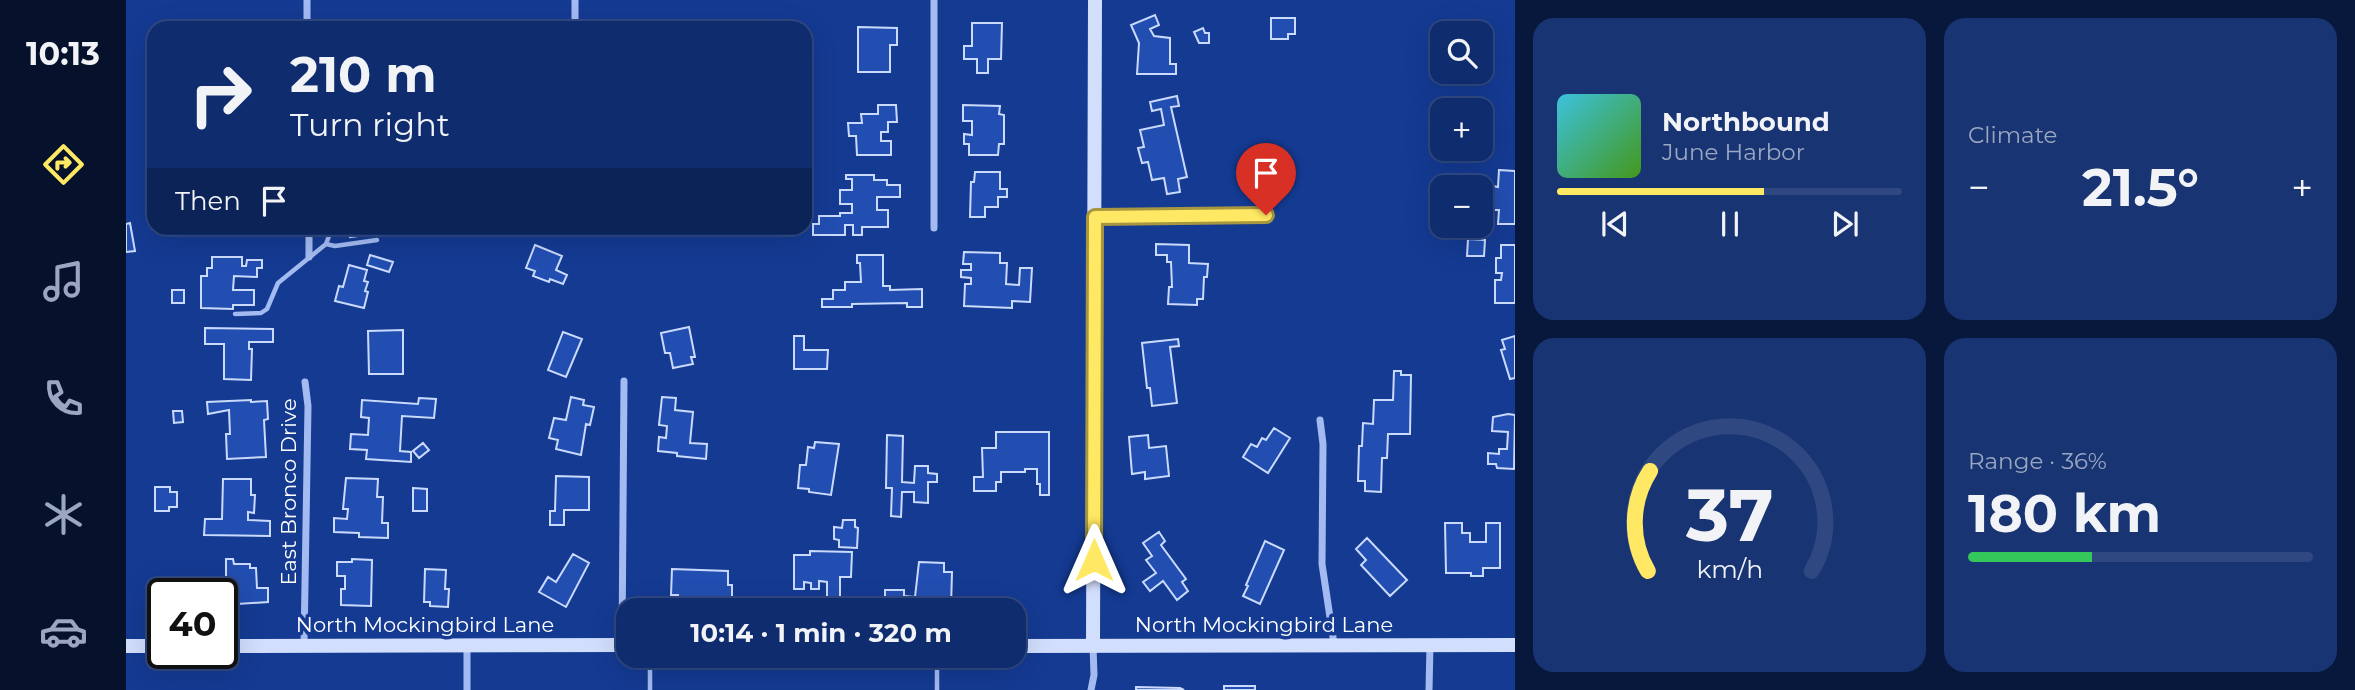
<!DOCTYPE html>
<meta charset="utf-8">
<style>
:root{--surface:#0f2c6e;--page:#183473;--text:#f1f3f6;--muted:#9ba7c2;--line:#2f4881;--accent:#ffe863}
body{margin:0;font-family:Montserrat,sans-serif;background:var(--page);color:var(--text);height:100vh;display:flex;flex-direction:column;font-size:26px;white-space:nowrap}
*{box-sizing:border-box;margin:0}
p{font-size:23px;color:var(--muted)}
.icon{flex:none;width:38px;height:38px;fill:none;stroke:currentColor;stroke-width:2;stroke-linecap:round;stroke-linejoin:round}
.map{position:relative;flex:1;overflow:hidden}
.side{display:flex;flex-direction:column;gap:18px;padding:18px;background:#08183c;width:840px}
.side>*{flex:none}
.hud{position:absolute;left:21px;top:21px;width:665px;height:214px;border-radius:21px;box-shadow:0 7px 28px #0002,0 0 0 2px var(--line);background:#0f2c6e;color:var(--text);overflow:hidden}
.tools{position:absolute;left:1304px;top:21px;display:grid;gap:14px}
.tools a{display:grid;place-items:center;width:63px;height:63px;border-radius:14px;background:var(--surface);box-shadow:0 7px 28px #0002,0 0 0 2px var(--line);font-size:35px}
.speed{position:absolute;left:21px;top:578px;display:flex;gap:14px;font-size:35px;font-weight:700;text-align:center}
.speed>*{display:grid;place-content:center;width:91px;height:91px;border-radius:50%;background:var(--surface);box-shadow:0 7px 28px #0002,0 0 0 2px var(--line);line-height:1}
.speed .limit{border:4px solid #111;border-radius:10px;background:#fff;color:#111}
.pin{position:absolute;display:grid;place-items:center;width:60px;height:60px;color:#fff;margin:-72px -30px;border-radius:50% 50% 50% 0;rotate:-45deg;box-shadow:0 0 7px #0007}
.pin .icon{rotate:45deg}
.me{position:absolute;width:77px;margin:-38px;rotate:0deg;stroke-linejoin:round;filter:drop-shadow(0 0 5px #0008)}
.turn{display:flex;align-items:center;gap:24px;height:147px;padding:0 28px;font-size:32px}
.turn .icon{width:91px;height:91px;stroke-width:2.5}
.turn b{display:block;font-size:49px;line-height:60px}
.then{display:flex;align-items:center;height:66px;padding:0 28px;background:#0003;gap:14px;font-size:26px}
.big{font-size:52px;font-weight:700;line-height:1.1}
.side .card{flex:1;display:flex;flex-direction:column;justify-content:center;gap:10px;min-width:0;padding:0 24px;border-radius:21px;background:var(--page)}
.side .dial{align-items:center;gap:0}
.dial svg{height:182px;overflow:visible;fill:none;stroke:var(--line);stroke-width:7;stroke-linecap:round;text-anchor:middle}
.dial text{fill:var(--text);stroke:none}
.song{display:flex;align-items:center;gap:21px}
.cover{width:84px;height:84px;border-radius:10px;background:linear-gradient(135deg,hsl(190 70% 55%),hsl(100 70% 35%))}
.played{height:7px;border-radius:4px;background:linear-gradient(90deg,var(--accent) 60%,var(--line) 60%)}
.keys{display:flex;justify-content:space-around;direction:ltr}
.heat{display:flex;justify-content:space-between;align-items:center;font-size:38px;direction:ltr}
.charge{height:10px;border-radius:5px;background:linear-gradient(90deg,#34c759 36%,var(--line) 0)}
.side .tiles{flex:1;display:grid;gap:18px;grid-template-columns:repeat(2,1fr)}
.trip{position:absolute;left:490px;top:598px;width:410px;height:70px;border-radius:21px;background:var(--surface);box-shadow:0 7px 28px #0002,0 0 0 2px var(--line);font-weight:700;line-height:70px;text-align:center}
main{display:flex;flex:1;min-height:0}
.menu{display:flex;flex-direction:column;width:126px;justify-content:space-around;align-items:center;background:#06122c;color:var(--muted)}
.menu .icon{width:49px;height:49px}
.menu .active{color:var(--accent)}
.menu b{font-size:32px;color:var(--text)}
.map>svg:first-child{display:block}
.building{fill:#224eb1;stroke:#cadafc;stroke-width:2}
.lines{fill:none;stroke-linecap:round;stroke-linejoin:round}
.lane{stroke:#a3bbf1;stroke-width:4.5}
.street{stroke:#a3bbf1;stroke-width:7}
.secondary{stroke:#d1defc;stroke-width:14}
.route-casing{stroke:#a69740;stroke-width:18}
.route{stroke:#ffe863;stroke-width:12}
.labels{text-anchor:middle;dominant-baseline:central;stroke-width:7;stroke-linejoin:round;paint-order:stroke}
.street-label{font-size:21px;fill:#fff;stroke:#143a92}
</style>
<main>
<nav class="menu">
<b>10:13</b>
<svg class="icon active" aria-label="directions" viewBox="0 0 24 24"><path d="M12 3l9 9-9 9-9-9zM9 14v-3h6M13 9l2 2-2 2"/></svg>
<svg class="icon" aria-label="music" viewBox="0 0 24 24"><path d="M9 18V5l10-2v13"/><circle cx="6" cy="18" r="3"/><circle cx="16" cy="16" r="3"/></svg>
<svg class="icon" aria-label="phone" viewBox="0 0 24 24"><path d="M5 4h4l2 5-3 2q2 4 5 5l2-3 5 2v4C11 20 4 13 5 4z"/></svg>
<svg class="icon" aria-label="climate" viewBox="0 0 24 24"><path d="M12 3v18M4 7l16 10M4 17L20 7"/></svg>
<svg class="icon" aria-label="car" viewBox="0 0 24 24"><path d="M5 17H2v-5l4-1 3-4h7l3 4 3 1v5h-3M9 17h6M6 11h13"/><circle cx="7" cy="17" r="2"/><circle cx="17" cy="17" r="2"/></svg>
</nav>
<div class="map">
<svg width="1389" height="690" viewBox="0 0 1389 690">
<rect width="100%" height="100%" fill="#143a92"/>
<path class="building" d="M1029,15L1033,25L1024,29L1028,36L1044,38V64H1050V74H1011L1013,43L1005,25Z
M1145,18H1169V34H1162V39H1145Z
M390,21L392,25L400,21L404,28H378Z
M612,21L617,28H601Z
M846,23H876L875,59H862V73H851V59H838V46H846Z
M732,27L771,28V45H764V72H732Z
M1077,28L1079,33H1083V43H1073L1068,32Z
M1327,28L1353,29V33H1327Z
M1051,96L1053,106L1045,107L1061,177L1052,179L1054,192L1041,194L1038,178L1026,180L1022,162L1016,163L1012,148L1018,147L1014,130L1038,125L1035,109L1026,111L1024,102Z
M752,105H770L771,122H762V132H755V141H765V155H731L730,136H723L722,123H736L735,114H752Z
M837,105L874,106L873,114L878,115V144H873L872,155H843V144H838V134L846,135V121H837Z
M1373,170L1389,171V224H1372L1373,210H1366L1367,186L1372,187Z
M849,172H874V189H881V197H872V207H859V217H844L845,182H848Z
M720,175H748V180H761V185H774V197H751V210H762V227H736V235H727V225H719V235H687V224H693V216H714V213H726V204H714V190H726V179H720Z
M4,223L9,251L0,252V224Z
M78,228H112V230L84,232L78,230Z
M223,228H277V230L224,237Z
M1342,239L1359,240L1358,256H1341Z
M1030,244L1063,245V263L1082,264L1081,277H1078L1077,299H1071V305L1042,304L1043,287H1046L1045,262H1041V255H1030Z
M409,245L436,256L430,270L441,275L437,284L424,279L423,282L407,276L409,271L400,268Z
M1375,245H1389V303H1369V280H1375L1376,273H1370V258H1375Z
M838,252L874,253V263H881L880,284L893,285L894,268H906L904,302L886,301V308L838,306L839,284H845V278L835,277V270H845V264H837Z
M244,255L267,262L263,272L241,265Z
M731,255H757V286H764V290L796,289V307H781V303L726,304V307H696V299H707V290H719V282H735L734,263H731Z
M86,257H116V266H120L121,260H136V268H131V277L108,276L107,290H128V305H107V309L75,308V276H81V268H86Z
M223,265L241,270L238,281L242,282L239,291L242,292L238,308L209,301L213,286L217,287Z
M46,290H58V303H46Z
M563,327L569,357H565L567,364L547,368L544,353H539L535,333Z
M79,328L147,329V342H123V349H126L125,380L98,379V344H79Z
M277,330V374H243L242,331Z
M437,332L456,339L440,377L422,370Z
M668,336H678V350H702L701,369H668Z
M1389,336V378L1384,379L1375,350L1379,349L1376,340Z
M1052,339L1053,346L1044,347L1051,403L1026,406L1024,388H1021L1016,343Z
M1268,371H1275V375H1285L1284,434H1262L1261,458H1256L1255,492L1239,491V481H1232L1233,446H1236L1237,423L1247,424L1248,400H1267Z
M445,397L458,400L457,405L468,407L464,425L460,424L455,455L430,449L432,440L423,438L428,418L440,420Z
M536,397L550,398L549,410L567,412L564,443L581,444L580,459L551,456V453L532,451L533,437L540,438L541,426L533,425Z
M293,398L310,399L308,418L276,416L274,451L285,452V462L240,459L241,450L224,449L225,434L242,435L243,418L235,417L236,400L292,404Z
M125,400V402L141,401L142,419L138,420L140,457L101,459L100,434H104L103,410L82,414L81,402Z
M47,411H56L57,422L48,423Z
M1382,414L1389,415L1388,469L1371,468L1370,464H1362V453L1373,454V449H1381L1382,432L1366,431L1367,417Z
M1148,428L1164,438L1142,473L1117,457L1125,444L1131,447L1136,438L1140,440Z
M870,432H923V495H914V484H911V469H899V472H875V482H870V491H848V477H857L856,448H870Z
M761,435L777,436L776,482L788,483L789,466H802V473L811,474V482H802V503L788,502V492H776L775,517L765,516L766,488H760Z
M1022,435L1023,448L1040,446L1043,476L1019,479V472L1006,474L1003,437Z
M689,442L713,444L705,495L683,492V489L672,488L674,465H680L682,447L688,448Z
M297,443L303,450L293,458L287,451Z
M430,476L463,477V510H438V525H424V511H429Z
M220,478L252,479L251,497H257L256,523H262V538L233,537V533L208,532V518L221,519L222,509H217Z
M97,479H125V495H129L128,513L122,512V520L144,521V536L78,535L79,519H96Z
M29,487H44V492H51V507H43V511H29Z
M287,488L301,489V511H287Z
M717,520H729V527L732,528L731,548L713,547V540L708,539V527L716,528Z
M1319,523H1336V533H1344V542H1360V523H1374V568H1357V576H1345V573H1320Z
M1033,532L1039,541L1035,545L1060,579L1056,582L1062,591L1051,600L1037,581L1024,591L1017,582L1030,573L1020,560L1026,556L1017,543Z
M1241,538L1281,580L1264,596L1235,565L1240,560L1230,549Z
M1139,541L1158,550L1134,604L1117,596L1122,586L1120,585Z
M684,551L726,552L725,577H714V601H701V582L693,581V589H685V583L678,582V589H668V555H684Z
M447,554L463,563L440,607L413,592L422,577L430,582Z
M100,559H107L108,564H124V568H130L131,588H142V602L96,605V593H77V591L100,590Z
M226,559L246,560L245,606L215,605V589H219V576H211V562H226Z
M793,562L818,563V572H826L825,607L759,605V590H778V596L789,597Z
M299,569L320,570L319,589H323L322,607L304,606V602H298Z
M546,569L602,571V585H606V607L584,606V603L552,602V595H545Z
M1098,686H1129V690H1098Z
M1010,687L1054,688L1058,690H1010Z"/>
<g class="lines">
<path class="lane" d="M200,244L209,246L251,240
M109,314L135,313L141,309L152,283L200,244L206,228
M811,656V690
M524,690V656"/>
<path class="street" d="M181,0V28
M449,28V0
M969,217L1141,215
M183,228V257
M808,228V0
M1194,420L1197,444L1196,564L1208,644
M178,644L182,406L179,382
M496,645L498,381
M341,690V645
M965,690L968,675L967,646
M1303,690L1304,645"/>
<path class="secondary" d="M0,646H37
M96,646L502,645
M887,646L1389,645
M967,646L969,0"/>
</g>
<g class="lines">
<g class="route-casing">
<path id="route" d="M968,560L969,217L1140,215"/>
</g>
<use href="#route" class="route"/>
</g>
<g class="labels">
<g class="street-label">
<text transform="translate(162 492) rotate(-90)">East Bronco Drive</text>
<text x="299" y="624">North Mockingbird Lane</text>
<text x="1138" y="624">North Mockingbird Lane</text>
</g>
</g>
</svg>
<div class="tools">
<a><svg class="icon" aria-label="search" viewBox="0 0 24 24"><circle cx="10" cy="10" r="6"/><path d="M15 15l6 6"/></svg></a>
<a>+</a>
<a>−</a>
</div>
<div class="speed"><div class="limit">40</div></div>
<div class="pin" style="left:1140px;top:215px;background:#d93025"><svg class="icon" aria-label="arrive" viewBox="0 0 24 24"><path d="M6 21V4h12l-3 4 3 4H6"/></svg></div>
<svg class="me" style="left:968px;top:560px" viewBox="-20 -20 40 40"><path d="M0-17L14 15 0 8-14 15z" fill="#ffe863" stroke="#fff" stroke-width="4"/></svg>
<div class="trip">10:14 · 1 min · 320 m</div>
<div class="hud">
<div class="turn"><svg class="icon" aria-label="right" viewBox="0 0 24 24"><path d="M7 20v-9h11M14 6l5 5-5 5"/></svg><div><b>210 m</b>Turn right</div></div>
<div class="then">Then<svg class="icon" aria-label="arrive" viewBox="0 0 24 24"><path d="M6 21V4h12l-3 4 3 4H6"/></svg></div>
</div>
</div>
<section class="side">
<div class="tiles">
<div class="card">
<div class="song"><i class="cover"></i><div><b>Northbound</b><p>June Harbor</p></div></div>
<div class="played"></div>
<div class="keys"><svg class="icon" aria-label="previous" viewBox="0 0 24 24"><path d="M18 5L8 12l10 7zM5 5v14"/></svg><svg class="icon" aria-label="pause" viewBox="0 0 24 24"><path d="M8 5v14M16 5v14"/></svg><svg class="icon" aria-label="next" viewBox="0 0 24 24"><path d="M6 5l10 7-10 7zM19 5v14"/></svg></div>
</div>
<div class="card"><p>Climate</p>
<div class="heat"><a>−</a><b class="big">21.5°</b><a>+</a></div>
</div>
<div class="card dial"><svg viewBox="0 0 100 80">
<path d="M14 69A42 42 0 1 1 86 69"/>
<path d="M14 69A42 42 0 0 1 15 25" stroke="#ffe863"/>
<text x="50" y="56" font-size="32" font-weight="700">37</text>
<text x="50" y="72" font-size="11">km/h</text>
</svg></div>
<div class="card"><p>Range · 36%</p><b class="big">180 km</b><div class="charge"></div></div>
</div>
</section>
</main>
